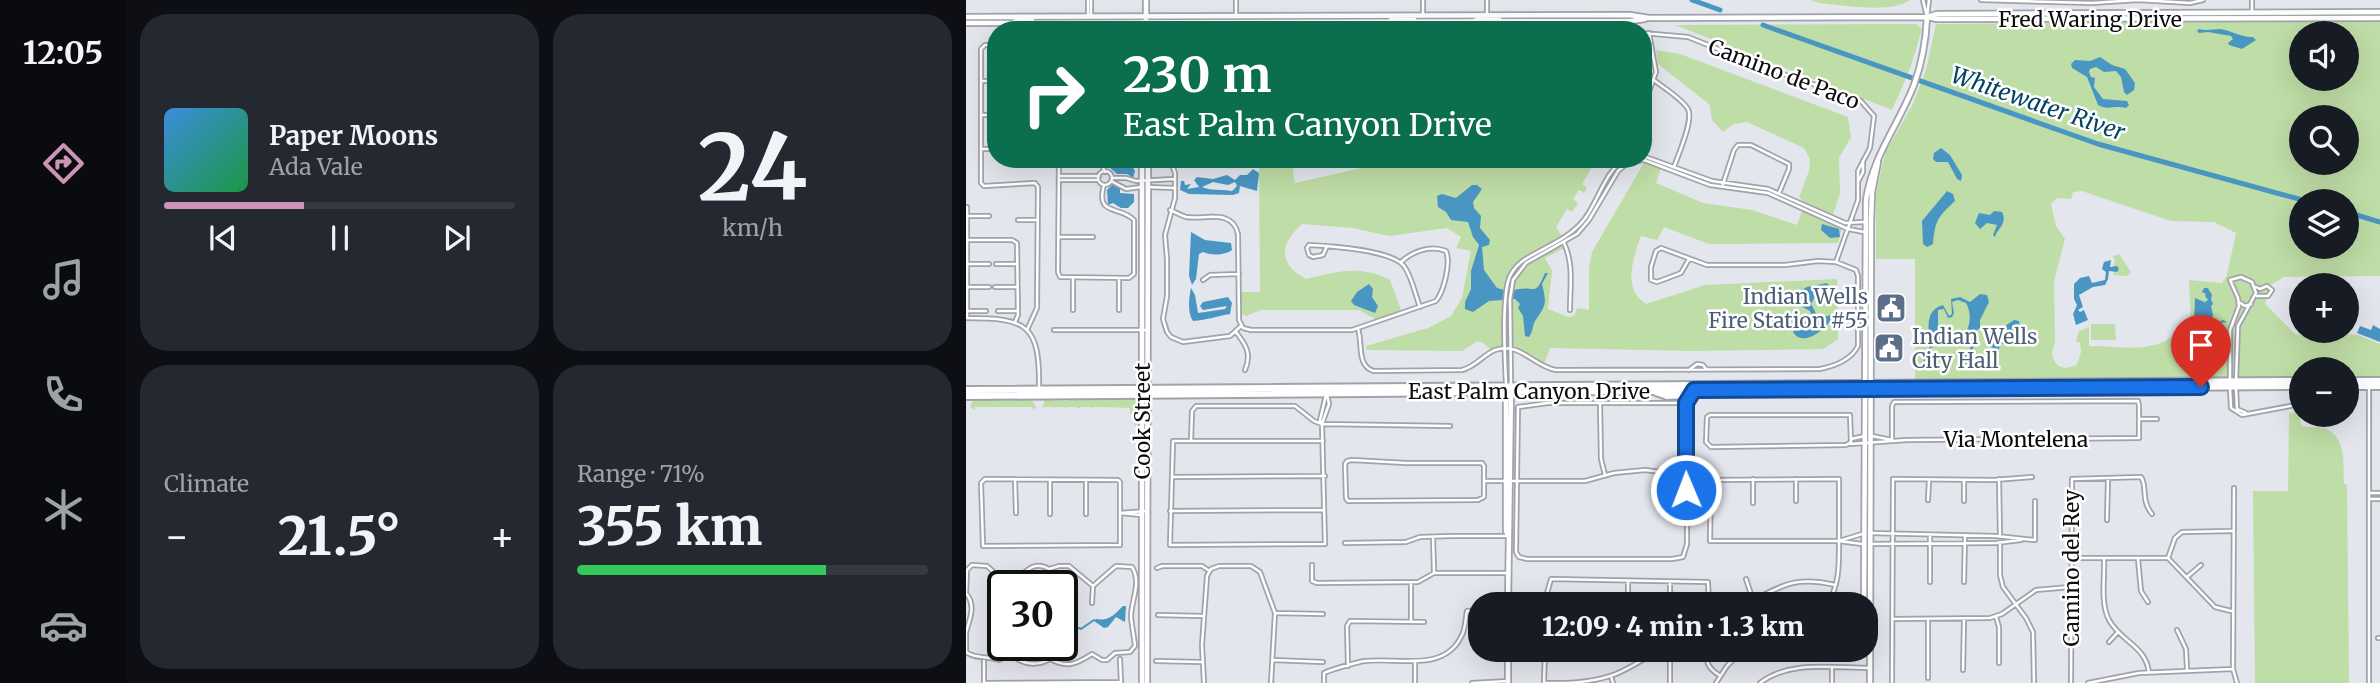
<!DOCTYPE html>
<meta charset="utf-8">
<style>
:root{--surface:#171b24;--page:#242831;--text:#f1f3f6;--muted:#9ea1a6;--line:#363941;--accent:#cd94ba}
body{margin:0;font-family:Merriweather,serif;background:var(--page);color:var(--text);height:100vh;display:flex;flex-direction:column;font-size:26px;white-space:nowrap}
*{box-sizing:border-box;margin:0}
p{font-size:23px;color:var(--muted)}
.icon{flex:none;width:38px;height:38px;fill:none;stroke:currentColor;stroke-width:2;stroke-linecap:round;stroke-linejoin:round}
.map{position:relative;flex:1;overflow:hidden}
.panel{display:flex;flex-direction:column;gap:14px;padding:14px;background:#0d0f14;width:840px}
.panel>*{flex:none}
.hud{position:absolute;left:21px;top:21px;width:665px;height:147px;border-radius:28px;box-shadow:0 7px 28px #0002;background:#0b6e4f;color:#fff;overflow:hidden}
.controls{position:absolute;left:1323px;top:21px;display:grid;gap:14px}
.controls a{display:grid;place-items:center;width:70px;height:70px;border-radius:50%;background:var(--surface);box-shadow:0 7px 28px #0002;font-size:35px}
.speed{position:absolute;left:21px;top:570px;display:flex;gap:14px;font-size:35px;font-weight:700;text-align:center}
.speed>*{display:grid;place-content:center;width:91px;height:91px;border-radius:50%;background:var(--surface);box-shadow:0 7px 28px #0002;line-height:1}
.speed .limit{border:4px solid #111;border-radius:10px;background:#fff;color:#111}
.pin{position:absolute;display:grid;place-items:center;width:60px;height:60px;color:#fff;margin:-72px -30px;border-radius:50% 50% 50% 0;rotate:-45deg;box-shadow:0 0 7px #0007}
.pin .icon{rotate:45deg}
.me{position:absolute;width:77px;margin:-38px;rotate:359deg;stroke-linejoin:round;filter:drop-shadow(0 0 5px #0008)}
.turn{display:flex;align-items:center;gap:24px;height:147px;padding:0 21px;font-size:32px}
.turn .icon{width:91px;height:91px;stroke-width:2.5}
.turn b{display:block;font-size:49px;line-height:60px}
.big{font-size:52px;font-weight:800;line-height:1.1}
.panel .tile{flex:1;display:flex;flex-direction:column;justify-content:center;gap:10px;min-width:0;padding:0 24px;border-radius:28px;background:var(--page)}
.panel .dial{align-items:center;gap:0}
.dial b{font-size:91px;line-height:1}
.song{display:flex;align-items:center;gap:21px}
.cover{width:84px;height:84px;border-radius:10px;background:linear-gradient(135deg,hsl(210 70% 55%),hsl(140 70% 35%))}
.played{height:7px;border-radius:4px;background:linear-gradient(90deg,var(--accent) 40%,var(--line) 40%)}
.keys{display:flex;justify-content:space-around;direction:ltr}
.heat{display:flex;justify-content:space-between;align-items:center;font-size:38px;direction:ltr}
.charge{height:10px;border-radius:5px;background:linear-gradient(90deg,#34c759 71%,var(--line) 0)}
.panel .tiles{flex:1;display:grid;gap:14px;grid-template-columns:repeat(2,1fr)}
.trip{position:absolute;left:502px;top:592px;width:410px;height:70px;border-radius:28px;background:var(--surface);box-shadow:0 7px 28px #0002;font-weight:800;line-height:70px;text-align:center}
main{display:flex;flex:1;min-height:0}
.dock{display:flex;flex-direction:column;width:126px;justify-content:space-around;align-items:center;background:#090b0e;color:var(--muted)}
.dock .icon{width:49px;height:49px}
.dock .on{color:var(--accent)}
.dock b{font-size:32px;color:var(--text)}
.map>svg:first-child{display:block}
.green{fill:#bfdda6;fill-rule:evenodd}
.water{fill:#4a96c3;fill-rule:evenodd}
.lines{fill:none;stroke-linecap:round;stroke-linejoin:round}
.stream{stroke:#4a96c3;stroke-width:2}
.river{stroke:#4a96c3;stroke-width:5}
.street-casing{stroke:#a1a3aa;stroke-width:6}
.secondary-casing{stroke:#a1a3aa;stroke-width:8}
.primary-casing{stroke:#a1a3aa;stroke-width:10}
.street{stroke:#fff;stroke-width:2.5}
.secondary{stroke:#fff;stroke-width:4.5}
.primary{stroke:#fff;stroke-width:6}
.route-casing{stroke:#114b97;stroke-width:18}
.route{stroke:#1a73e8;stroke-width:12}
.labels{text-anchor:middle;dominant-baseline:central;stroke-width:5;stroke-linejoin:round;paint-order:stroke}
.street-label{font-size:21px;fill:#0c0c0e;stroke:#fff}
.service-label{font-size:21px;fill:#4e5e75;stroke:#fff;text-anchor:end}
.water-label{font-size:23px;font-style:italic;fill:#034463;stroke:#fff}
</style>
<main>
<nav class="dock">
<b>12:05</b>
<svg class="icon on" aria-label="directions" viewBox="0 0 24 24"><path d="M12 3l9 9-9 9-9-9zM9 14v-3h6M13 9l2 2-2 2"/></svg>
<svg class="icon" aria-label="music" viewBox="0 0 24 24"><path d="M9 18V5l10-2v13"/><circle cx="6" cy="18" r="3"/><circle cx="16" cy="16" r="3"/></svg>
<svg class="icon" aria-label="phone" viewBox="0 0 24 24"><path d="M5 4h4l2 5-3 2q2 4 5 5l2-3 5 2v4C11 20 4 13 5 4z"/></svg>
<svg class="icon" aria-label="climate" viewBox="0 0 24 24"><path d="M12 3v18M4 7l16 10M4 17L20 7"/></svg>
<svg class="icon" aria-label="car" viewBox="0 0 24 24"><path d="M5 17H2v-5l4-1 3-4h7l3 4 3 1v5h-3M9 17h6M6 11h13"/><circle cx="7" cy="17" r="2"/><circle cx="17" cy="17" r="2"/></svg>
</nav>
<section class="panel">
<div class="tiles">
<div class="tile">
<div class="song"><i class="cover"></i><div><b>Paper Moons</b><p>Ada Vale</p></div></div>
<div class="played"></div>
<div class="keys"><svg class="icon" aria-label="previous" viewBox="0 0 24 24"><path d="M18 5L8 12l10 7zM5 5v14"/></svg><svg class="icon" aria-label="pause" viewBox="0 0 24 24"><path d="M8 5v14M16 5v14"/></svg><svg class="icon" aria-label="next" viewBox="0 0 24 24"><path d="M6 5l10 7-10 7zM19 5v14"/></svg></div>
</div>
<div class="tile dial"><b>24</b><p>km/h</p></div>
<div class="tile"><p>Climate</p>
<div class="heat"><a>−</a><b class="big">21.5°</b><a>+</a></div>
</div>
<div class="tile"><p>Range · 71%</p><b class="big">355 km</b><div class="charge"></div></div>
</div>
</section>
<div class="map">
<svg width="1414" height="683" viewBox="0 0 1414 683">
<rect width="100%" height="100%" fill="#e4e6ed"/>
<path class="green" d="M845,0H944C924,14 878,5 853,3Z
M1414,21V276L1317,277L1303,286L1299,304L1329,334L1353,338L1366,333L1392,335L1414,344V378H1381V369H1335V378L949,382V259H910V193L919,153L947,104L960,70L970,24ZM1335,33H1381V79H1335ZM1335,117H1381V163H1335ZM1116,191L1205,221L1248,222L1270,233L1261,275L1256,283L1223,280L1225,323L1217,324C1195,358 1155,345 1123,346V327L1113,331L1110,341L1114,343L1115,352L1111,365L1100,368L1092,366C1086,358 1084,353 1089,343L1088,281L1099,239L1090,226L1085,204L1091,198L1105,199L1107,192ZM1335,201H1381V247H1335Z
M950,24L956,29L944,69L926,110L709,25Z
M690,50L714,54L882,117L885,137L873,158L874,193L867,215L878,220L872,243L743,244L698,227L691,240L675,236C667,259 656,289 680,304L739,285L871,279L872,339L857,349L727,351L584,348L578,364C561,350 546,342 524,349L516,342H510L496,351L401,350L400,346L462,328L485,316L496,298L505,251L490,248L495,237L481,228L423,236L387,228L336,224C314,244 311,263 340,279C370,272 394,264 424,280L435,310L411,320L393,310H295L280,316L275,313V292H294L293,159H329L327,170L329,183L413,164L414,166L457,162L498,163L525,159H631L616,184L621,188L618,193L613,190L607,199L612,203L606,212L601,209L590,227L602,246L579,258L586,271L582,309L602,317L608,316L611,308L623,310V268L626,252L679,161L695,168L690,183L737,203L786,210L831,225L839,203L833,197L843,171L844,159L838,148L781,122L768,124L757,132L746,120L744,105L692,64Z
M1153,254L1165,272L1161,276L1148,275L1147,270L1151,271L1149,267H1147L1149,261L1147,256Z
M1125,324H1149L1150,340H1125Z
M29,398L65,399L70,407L67,410L66,407H9V410L4,407L7,399Z
M169,398L173,408L171,425H168L169,415L164,414V408L139,407L138,409L137,407H127L126,409L125,407H115L114,409L111,407H101L100,409L99,407H89L87,409V407H78L76,409L79,399L100,401L106,399Z
M1333,412L1335,426C1342,428 1351,426 1358,428C1381,436 1377,465 1378,484L1381,485L1383,683H1289L1287,491H1322L1323,413Z"/>
<path class="water" d="M1233,29C1240,31 1247,29 1255,29C1266,31 1277,38 1287,37L1290,40L1276,49L1263,45L1262,43L1267,39L1265,36L1242,32L1233,33L1231,31Z
M1134,57L1146,65L1159,69L1169,83L1168,90L1161,95L1158,92L1155,77L1150,71L1138,72L1130,67L1124,69L1123,72L1125,77L1129,78L1128,87L1137,99L1161,101L1163,105L1160,108C1149,105 1142,111 1132,105L1121,77L1106,68L1105,64L1109,60L1124,61Z
M975,148L984,155L996,175L995,181L991,179L982,162H970L967,159L968,153Z
M158,159H169L166,166L169,171L167,178L161,174H151L142,166L148,168L147,165Z
M287,169L293,173L291,191L274,186L273,193L267,195L223,194L214,190L215,181H218L219,185L225,184L221,189L233,187L228,180L231,177L247,179L261,175L269,180L274,175H281ZM247,182L262,185L269,182L271,186L266,191C256,189 244,191 236,187Z
M147,184L154,189V193L168,194V202L162,208H155L147,203L142,205L141,190Z
M506,185H511L516,189L507,202L508,208L515,216L514,228L524,240L523,245L516,247L518,270L531,288C540,291 545,291 553,289C570,286 569,297 579,273H582L576,284C581,304 580,305 569,321C566,327 567,332 563,337L559,336L557,316L552,308L554,304L549,299L523,301L507,312L499,309V302L505,289V271L513,245L507,237L502,222L485,220L480,212L472,207L471,196L476,194L490,198Z
M981,191L987,194L989,201C972,217 969,220 967,244L961,247L957,244L956,221Z
M1028,211L1036,212C1042,224 1031,228 1029,237L1027,235L1031,225L1021,223L1014,229L1009,223L1013,213L1024,215Z
M856,224L873,229L874,237L864,238L855,230Z
M225,232L239,240L265,243L266,250C260,255 245,256 237,252L233,254L230,279L226,285L223,276Z
M1145,260L1144,267L1151,266L1153,269L1151,272L1143,271L1142,279L1139,285L1127,287L1113,295L1117,307L1112,310L1114,312L1118,310L1122,320L1110,325L1107,314L1111,305L1108,299V284L1114,278L1123,276L1126,283L1139,280L1140,272L1136,269L1138,262Z
M861,283L865,289L852,291L845,304L851,315L856,317L866,315V319C858,330 837,348 827,332L829,328L847,318L844,311L833,305L826,295L841,287Z
M403,284L407,289L406,297L412,306L409,313L388,305L385,301L391,292Z
M225,288L229,295L232,313L259,309L261,306L237,310L234,306L237,302L262,297L266,303L264,314C252,316 241,320 227,321C221,313 223,297 225,288Z
M1238,288H1242L1246,295L1245,299L1247,304L1245,306L1247,315L1242,326L1257,320L1261,322L1251,323L1242,330L1240,320H1234L1230,332L1220,334L1219,328L1228,324L1229,298L1243,304L1239,302L1242,300L1239,296L1240,294L1236,292Z
M1014,294L1021,295L1023,302L1014,320V328L1004,335L1008,345L1005,354L1001,355V364L999,363L998,354L1002,352L1006,345L1000,332C1005,323 1005,312 1000,303L992,300L986,302L988,313L986,317L982,318L978,309L972,310V326L976,340L965,348L962,360L956,362C975,349 948,314 977,305L983,316L986,314L985,299L994,297L1004,302Z
M1048,320L1053,321C1056,334 1044,341 1034,345L1029,362L1030,351L1025,346V342L1032,335L1033,330Z
M1407,325L1414,329V342L1391,333L1394,326L1405,330Z
M157,606H160L159,622L150,617L142,627L138,628L128,621L130,619C143,621 148,615 157,606Z"/>
<g class="lines">
<path class="stream" d="M96,615L104,617L107,624
M96,618L101,623L115,629L128,620"/>
<path class="river" d="M726,0L754,10
M797,25L1132,144L1340,201
M1381,212L1414,222"/>
<g class="street-casing">
<path id="street" d="M125,0V17
M270,0V16
M957,0L961,17
M1015,0L1126,3L1172,0L1224,3L1237,0
M1286,0V11
M521,14V0
M457,16V0
M122,17V0
M961,17L963,0
M461,30H470
M628,30H636
M677,33L722,37L805,70L894,100L908,116L904,148L892,171V200L870,262
M30,45H19L15,49V183L18,186L69,183L72,187L71,308L61,330
M688,80C699,89 715,98 722,109C728,120 712,155 708,167
M16,81H30
M677,109L690,72L683,33
M16,115H30
M16,149H30
M677,156L746,181L802,189L879,223L898,222
M93,159L92,272L94,277L163,278L168,274V220C154,205 129,217 138,185
M204,159L209,173V198L199,235L201,259V296L197,319L201,332L205,337L217,342L264,336L275,326
M132 178a7 7 0 1 1 14 0a7 7 0 1 1-14 0Z
M139,172L136,165L147,159
M93,176H133
M146,178H160L170,181L208,179
M93,180H131
M893,180L897,172V161
M145,181L160,189L175,187
M757,184L768,150L772,145H785L823,164V169L813,193
M181,187L209,188
M204,210C209,212 214,215 220,217C239,220 266,208 272,234L273,320L277,328L285,330H386L470,301C478,291 485,263 480,251C464,245 447,251 435,262
M2,216H23
M52,220H71
M93,237H127
M1,240H46L51,243L52,315L49,322
M598,243C608,264 604,287 604,310
M361,246L357,255L347,257L343,255L341,248L343,245C363,246 426,250 438,266C446,277 449,294 454,307
M1,264H23
M30,264H51
M153,279V310
M237,280L244,275L273,274
M1,287H23
M29,287H50
M1290,287L1294,289L1301,286L1306,290L1302,296H1291
M1273,302L1279,306L1285,304
M107,310V278
M1,311H20
M32,311H52
M0,318C61,318 74,324 73,388
M1,318V207
M392,329C397,343 390,366 408,371L496,370C509,367 517,355 529,350C554,341 568,367 590,370L854,369C869,366 885,360 892,346V276L890,270L870,262L852,261L819,265H741L695,248L690,251L685,267V280L691,282L715,273L723,259
M88,330H182
M270,332C280,345 286,354 279,370
M723,370L731,364L737,365L740,369
M1264,381V330L1273,306L1272,298L1264,280L1275,277L1286,282L1290,293L1272,326L1270,381
M540,383C539,360 535,295 544,276C547,270 552,264 558,260C578,247 601,240 617,221C632,203 638,172 659,159
M545,385L544,299L547,280L560,263L611,234L623,220L652,171L663,162L678,160L744,185L802,193L882,229L898,232
M1264,388L1265,408L1276,415L1335,404
M1270,388L1271,409L1280,413
M718,394L719,402L721,407V544L717,557L706,559H561L553,557L550,552L552,407L582,403H720
M634,403L635,459L639,475
M744,415H884L885,442L880,445L745,447L740,442L741,417Z
M1173,419H1191
M356,424L363,404L361,394
M906,436L926,440
M885,439L899,436
M225,441L226,411L230,406H329L348,421L356,424L484,426
M357,441H207L204,545L359,544L356,424L354,420L360,395
M884,444L941,440L1173,438V406L1172,401L928,402L926,406V440
M386,460L440,463H516L518,466V497L512,500L382,501L380,498L379,464L381,461Z
M206,477L359,476
M19,479L152,480L154,482V545L17,546L15,483Z
M49,479L50,513
M787,479V503
M830,479V501
M1033,479L1034,536
M84,480V514
M998,480V501
M518,481H539
M546,481H619L648,473L679,470L719,475
M1268,488L1267,669L1271,683
M1404,493H1414
M1404,499H1414
M962,500L963,480
M204,511L358,510
M154,513L175,515
M154,513L181,511
M120,514V480
M1141,520L1142,478
M903,533L1030,536L1069,540V501
M467,537L468,572
M873,541L896,534
M1034,542V575L1037,587L1060,618L1067,632L1068,683
M379,543L440,542L454,537L485,536H543
M903,544L1030,543L1055,540
M1104,558H1202L1249,607L1265,611
M1202,558L1209,538L1216,532L1266,531
M1138,559C1139,577 1134,603 1143,620C1155,642 1179,645 1183,672
M1172,559L1175,591L1182,602
M6,565L21,566L42,585C57,578 64,558 83,569L93,566H103L127,586L150,566L166,567C176,583 165,600 165,617C166,627 168,636 169,646L164,652L149,653L141,660H136L126,654C112,663 102,669 84,659C70,667 56,664 44,654L33,660C23,656 8,659 0,652C0,646 0,639 0,633C3,619 11,607 0,593L1,570Z
M346,565V581L351,583L452,582L468,573H543
M191,568L196,566H236L242,570
M1221,577L1235,565
M780,579L787,600
M662,582V604
M704,582V604
M964,582V536
M998,582L999,536
M126,603L127,586
M578,604L585,579L742,582L743,604
M780,604C817,585 828,576 869,585
M861,604C874,585 873,563 873,541V479L745,480L744,541H873L896,544
M309,613L357,614
M192,615L237,616
M1030,617L1033,627V663
M927,619L1024,618L1036,614L1070,590L1104,587
M445,621V582
M1211,630L1220,649L1221,670
M1412,638H1414
M1143,642L1152,632
M742,649C739,662 742,668 753,675
M154,659L155,683
M307,660L357,662
M190,661L235,662
M449,661V683
M382,666L381,626L384,621L458,622
M997,670L998,620
M645,676L647,683
M962,678V619
M18,683L155,682
M18,683V661
M238,683L236,645L241,576L245,569L253,566H285L294,572L309,613L305,683
M358,683V673C364,670 391,662 399,661C431,657 477,673 495,637C500,629 499,620 501,611L514,610
M506,683L542,681
M578,683C601,683 623,683 644,676C665,670 682,652 704,651
M578,683L579,649
M704,683V649
M750,683L761,666L778,649
M794,683C824,660 867,668 903,668
M866,683V668
M926,683L927,479L1028,480L1066,477
M1105,683L1106,479L1175,477C1182,487 1174,499 1186,514
M1122,683L1173,673L1267,669
M1403,683V387"/>
</g>
<g class="secondary-casing">
<path id="secondary" d="M0,17L664,15L683,18L961,17L971,14L1414,12
M962,17L971,19L1414,18
M425,20L448,19
M510,20L533,19
M0,23L665,21L679,19
M48,24L50,20H66
M176,30L180,24V0
M540,391V531L542,535
M542,604L545,391
M898,604L900,200C907,155 932,126 948,85C956,63 960,40 961,17
M900,640L903,649
M176,683V159
M181,683L182,159
M542,683V649
M904,683L905,222L906,192L912,162"/>
</g>
<g class="primary-casing">
<path id="primary" d="M1381,381H1414
M1381,386H1414
M0,390L1335,381
M690,392L701,396L718,395
M0,396L1335,386"/>
</g>
<use href="#street" class="street"/>
<use href="#secondary" class="secondary"/>
<use href="#primary" class="primary"/>
</g>
<g class="lines">
<g class="route-casing">
<path id="route" d="M720,490V403L728,390L1235,387"/>
</g>
<use href="#route" class="route"/>
</g>
<defs>
<g id="civic-square" transform="scale(1.575)"><rect x="-9" y="-9" width="18" height="18" rx="4" fill="#5c6f8a" stroke="#fff"/><path d="M-.6-6.5H3V-4.5H.6V-3L4-1V1h2V6H-6V1h2V-1L-.6-3ZM-1.2 2.5V6h2.4V2.5Z" fill="#fff"/></g>
</defs>
<g fill-rule="evenodd">
<use href="#civic-square" x="925" y="308"/>
<use href="#civic-square" x="923" y="348"/>
</g>
<g class="labels">
<g class="street-label">
<text x="1124" y="19">Fred Waring Drive</text>
<text transform="translate(818 74) rotate(21)">Camino de Paco</text>
<text x="563" y="391">East Palm Canyon Drive</text>
<text transform="translate(176 421) rotate(-90)">Cook Street</text>
<text x="1050" y="439">Via Montelena</text>
<text transform="translate(1105 568) rotate(-90)">Camino del Rey</text>
</g>
<g class="service-label">
<text x="902" y="296">Indian Wells<tspan x="902" dy="24">Fire Station #55</tspan></text>
<text x="946" y="336" text-anchor="start">Indian Wells<tspan x="946" dy="24">City Hall</tspan></text>
</g>
<g class="water-label">
<text transform="translate(1072 103) rotate(19)">Whitewater River</text>
</g>
</g>
</svg>
<div class="controls">
<a><svg class="icon" aria-label="sound" viewBox="0 0 24 24"><path d="M4 9h4l5-4v14l-5-4H4zM17 9q2 3 0 6"/></svg></a>
<a><svg class="icon" aria-label="search" viewBox="0 0 24 24"><circle cx="10" cy="10" r="6"/><path d="M15 15l6 6"/></svg></a>
<a><svg class="icon" aria-label="layers" viewBox="0 0 24 24"><path d="M12 4l9 5-9 5-9-5zM3 14l9 5 9-5"/></svg></a>
<a>+</a>
<a>−</a>
</div>
<div class="speed"><div class="limit">30</div></div>
<div class="pin" style="left:1235px;top:387px;background:#d93025"><svg class="icon" aria-label="arrive" viewBox="0 0 24 24"><path d="M6 21V4h12l-3 4 3 4H6"/></svg></div>
<svg class="me" style="left:720px;top:490px" viewBox="-20 -20 40 40"><circle r="17" fill="#1a73e8" stroke="#fff" stroke-width="3"/><path d="M0-11L8 9 0 5-8 9z" fill="#fff"/></svg>
<div class="trip">12:09 · 4 min · 1.3 km</div>
<div class="hud">
<div class="turn"><svg class="icon" aria-label="right" viewBox="0 0 24 24"><path d="M7 20v-9h11M14 6l5 5-5 5"/></svg><div><b>230 m</b>East Palm Canyon Drive</div></div>
</div>
</div>
</main>
